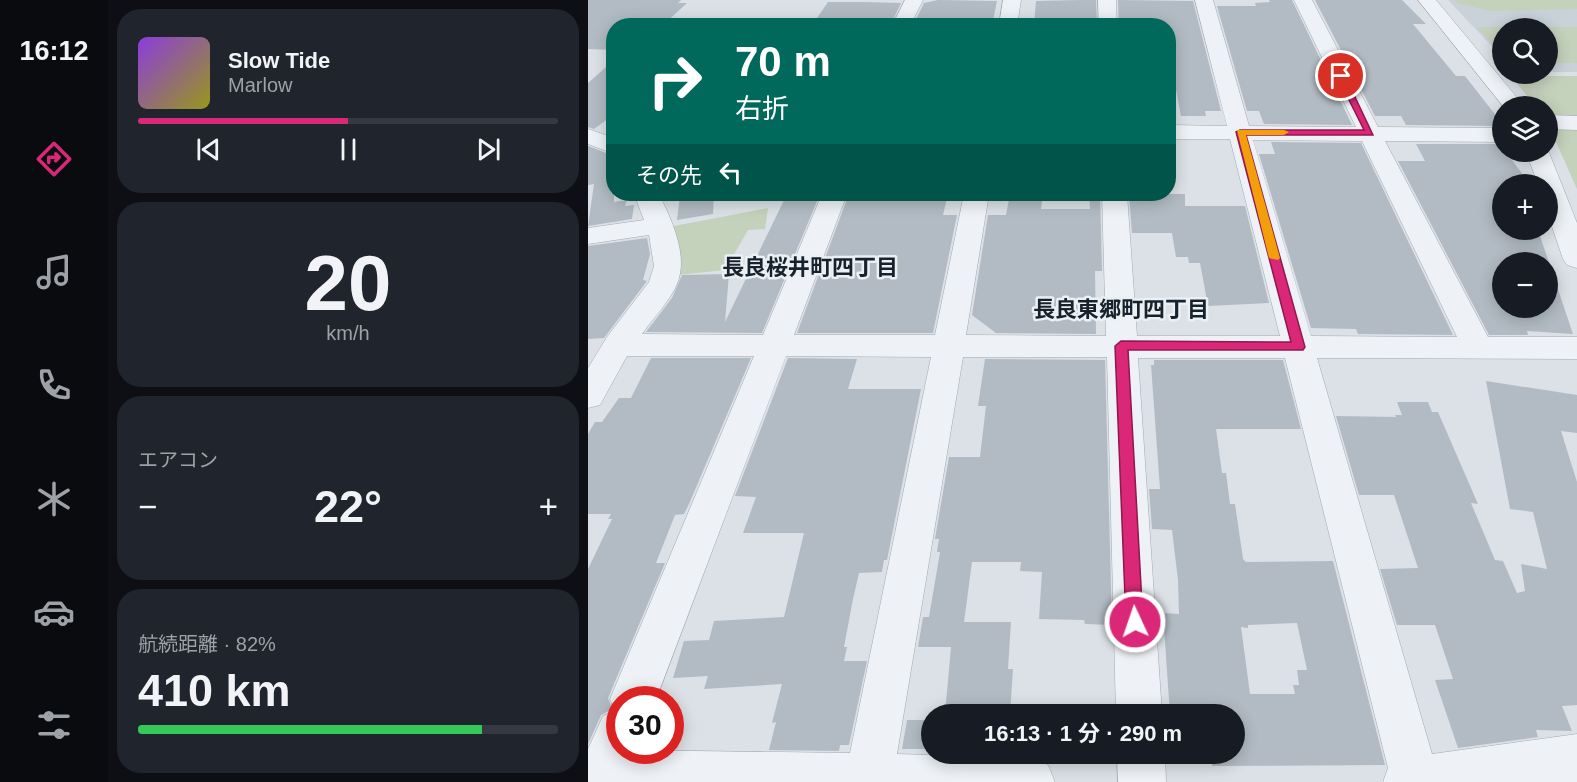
<!DOCTYPE html>
<html lang="ja">
<meta charset="utf-8">
<style>
:root{--surface:#171b24;--page:#20242c;--text:#f1f3f6;--muted:#9ea1a6;--line:#363941;--accent:#db2777}
body{margin:0;font-family:Arial,"Noto Sans JP",sans-serif;background:var(--page);color:var(--text);height:100vh;display:flex;flex-direction:column;font-size:22px;white-space:nowrap}
*{box-sizing:border-box;margin:0}
p{font-size:20px;color:var(--muted)}
.icon{flex:none;width:33px;height:33px;fill:none;stroke:currentColor;stroke-width:2;stroke-linecap:round;stroke-linejoin:round}
.map{position:relative;flex:1;overflow:hidden}
.drawer{display:flex;flex-direction:column;gap:9px;padding:9px;background:#0d0f14;width:480px}
.drawer>*{flex:none}
.guide{position:absolute;left:18px;top:18px;width:570px;height:183px;border-radius:24px;box-shadow:0 3px 15px #0003;background:#00695c;color:#fff;overflow:hidden}
.fabs{position:absolute;left:904px;top:18px;display:grid;gap:12px}
.fabs a{display:grid;place-items:center;width:66px;height:66px;border-radius:50%;background:var(--surface);box-shadow:0 3px 15px #0003;font-size:30px}
.speed{position:absolute;left:18px;top:686px;display:flex;gap:12px;font-size:30px;font-weight:700;text-align:center}
.speed>*{display:grid;place-content:center;width:78px;height:78px;border-radius:50%;background:var(--surface);box-shadow:0 3px 15px #0003;line-height:1}
.speed .limit{border:9px solid #d22;background:#fff;color:#111}
.pin{position:absolute;display:grid;place-items:center;width:51px;height:51px;color:#fff;margin:-26px;border:3px solid #fff;border-radius:50%;box-shadow:0 2px 6px #0007}
.me{position:absolute;width:66px;margin:-33px;rotate:357deg;stroke-linejoin:round;filter:drop-shadow(0 0 4px #0008)}
.turn{display:flex;align-items:center;gap:21px;height:126px;padding:0 30px;font-size:27px}
.turn .icon{width:78px;height:78px;stroke-width:2.5}
.turn b{display:block;font-size:42px;line-height:51px}
.then{display:flex;align-items:center;height:57px;padding:0 30px;background:#0003;gap:12px;font-size:22px}
.big{font-size:45px;font-weight:700;line-height:1.1}
.drawer .card{flex:1;display:flex;flex-direction:column;justify-content:center;gap:9px;min-width:0;padding:0 21px;border-radius:24px;background:var(--page)}
.drawer .dial{align-items:center;gap:0}
.dial b{font-size:78px;line-height:1}
.song{display:flex;align-items:center;gap:18px}
.cover{width:72px;height:72px;border-radius:9px;background:linear-gradient(135deg,hsl(270 70% 55%),hsl(60 70% 35%))}
.played{height:6px;border-radius:3px;background:linear-gradient(90deg,var(--accent) 50%,var(--line) 50%)}
.keys{display:flex;justify-content:space-around;direction:ltr}
.heat{display:flex;justify-content:space-between;align-items:center;font-size:33px;direction:ltr}
.charge{height:9px;border-radius:4px;background:linear-gradient(90deg,#34c759 82%,var(--line) 0)}
.trip{position:absolute;left:333px;top:704px;width:324px;height:60px;border-radius:30px;background:var(--surface);box-shadow:0 3px 15px #0003;font-weight:700;line-height:60px;text-align:center}
main{display:flex;flex:1;min-height:0}
.tabs{display:flex;flex-direction:column;width:108px;justify-content:space-around;align-items:center;background:#090b0e;color:var(--muted)}
.tabs .icon{width:42px;height:42px}
.tabs .on{color:var(--accent)}
.tabs b{font-size:27px;color:var(--text)}
.map>svg:first-child{display:block}
.built{fill:#c9d1d9}
.green{fill:#c4d1bb}
.building{fill:#b2bbc3;fill-rule:evenodd}
.lines{fill:none;stroke-linecap:round;stroke-linejoin:round}
.minor-casing{stroke:#a0a9b0;stroke-width:1}
.minor{fill:#eef1f5;fill-rule:evenodd}
.route{fill:#db2777;stroke:#8e194d;stroke-width:1.5}
.slow{fill:#f59e0b}
.labels{text-anchor:middle;dominant-baseline:central;stroke-width:5;stroke-linejoin:round;paint-order:stroke}
.neighbourhood-label{font-size:22px;font-weight:bold;fill:#17222d;stroke:#eaf0f4}
</style>
<main>
<nav class="tabs">
<b>16:12</b>
<svg class="icon on" aria-label="directions" viewBox="0 0 24 24"><path d="M12 3l9 9-9 9-9-9zM9 14v-3h6M13 9l2 2-2 2"/></svg>
<svg class="icon" aria-label="music" viewBox="0 0 24 24"><path d="M9 18V5l10-2v13"/><circle cx="6" cy="18" r="3"/><circle cx="16" cy="16" r="3"/></svg>
<svg class="icon" aria-label="phone" viewBox="0 0 24 24"><path d="M5 4h4l2 5-3 2q2 4 5 5l2-3 5 2v4C11 20 4 13 5 4z"/></svg>
<svg class="icon" aria-label="climate" viewBox="0 0 24 24"><path d="M12 3v18M4 7l16 10M4 17L20 7"/></svg>
<svg class="icon" aria-label="car" viewBox="0 0 24 24"><path d="M5 17H2v-5l4-1 3-4h7l3 4 3 1v5h-3M9 17h6M6 11h13"/><circle cx="7" cy="17" r="2"/><circle cx="17" cy="17" r="2"/></svg>
<svg class="icon" aria-label="filters" viewBox="0 0 24 24"><path d="M4 7h16M4 17h16"/><circle cx="9" cy="7" r="2"/><circle cx="15" cy="17" r="2"/></svg>
</nav>
<section class="drawer">
<div class="card">
<div class="song"><i class="cover"></i><div><b>Slow Tide</b><p>Marlow</p></div></div>
<div class="played"></div>
<div class="keys"><svg class="icon" aria-label="previous" viewBox="0 0 24 24"><path d="M18 5L8 12l10 7zM5 5v14"/></svg><svg class="icon" aria-label="pause" viewBox="0 0 24 24"><path d="M8 5v14M16 5v14"/></svg><svg class="icon" aria-label="next" viewBox="0 0 24 24"><path d="M6 5l10 7-10 7zM19 5v14"/></svg></div>
</div>
<div class="card dial"><b>20</b><p>km/h</p></div>
<div class="card"><p>エアコン</p>
<div class="heat"><a>−</a><b class="big">22°</b><a>+</a></div>
</div>
<div class="card"><p>航続距離 · 82%</p><b class="big">410 km</b><div class="charge"></div></div>
</section>
<div class="map">
<svg width="989" height="782" viewBox="0 0 989 782">
<rect width="100%" height="100%" fill="#dbe1e6"/>
<path class="built" d="M860,0H989V72H960V28H915V58Z"/>
<path class="green" d="M866,0H989V9L903,11L869,3Z
M888,27H989V63H960V28H915V55Z
M923,76H989V189L960,124V106H947Z
M180,208L177,229L160,230L137,270L89,275L86,226Z"/>
<path class="building" d="M0,0H93L90,3H99L75,25L26,26V50L0,49Z
M350,0L409,1L404,26H325L336,3Z
M493,0H508L509,26H446L448,1Z
M530,0L605,1L633,111H617L618,116H593L580,48V26H531Z
M681,0H704L764,125L676,124L671,111H659L629,6H668L667,3L682,2Z
M727,0H814L838,24H825L868,76H877L913,122L908,123L911,126L818,125L813,116H787Z
M240,2H274L313,3L302,26L225,24Z
M26,60L25,115L6,129L0,127V83Z
M683,142L773,143L865,335L770,334L768,329L723,328L671,154H687Z
M828,144H913L915,152H918L942,184L915,182V230H950L985,334L939,331L940,335H901L810,161H837ZM915,262H960V308H915Z
M0,146L26,156V202L39,200L37,206L46,205L44,219L0,226L6,184L0,185Z
M103,194H126L125,214L89,220L92,195Z
M199,194H232L174,333L58,332L84,298L94,275L141,274L137,322Z
M261,194H360L355,215H369L345,333H209Z
M422,194H455L453,209H502L501,194H512L514,271H507L508,334L408,333L384,315L400,215H418Z
M541,194H597V206H657L681,303L620,306L612,263H601L600,257H588L584,233H544Z
M59,238L62,254L55,280L59,281L16,338L0,339V246Z
M63,358H163L101,504L96,514L87,515L68,563H77L20,698L24,709L13,715L0,744V569L24,519H20L23,514H0V434L7,422H14L31,398H43Z
M200,358L269,359L260,389H333L299,560H296L294,572L271,573L265,599L256,647H259L256,661H279L261,745H252L251,751L181,750L188,722L184,723L194,684L116,689L120,676L85,678L96,641L121,640L126,621L196,617L216,533H155L168,497L147,496Z
M397,359L517,360L524,625L497,624L496,620L451,619L454,572L432,571L433,562H384L376,622H423L420,669H425L422,714H357L363,647H330L335,617H341L352,552H349L351,539H347L361,457H392L398,406H390Z
M566,360H695L713,429H628L634,473H638L642,504H647L655,559L658,562L745,561L797,765L624,766L623,753H646V714H582L575,613L591,614L590,580L584,530L564,529L561,489H572L563,365H566ZM709,623L719,670H709L711,685H705L707,694H662L653,627L660,628V625Z
M898,381L989,395V433L973,431L989,482V705L974,706L984,731L948,730L950,737L870,748L847,680L865,679L847,625H809L792,569L830,568L806,495H771L748,416L808,417L807,415H814L809,402H840L844,412H850L890,504L883,503L907,560L915,561L929,593L937,591L933,564L959,569L945,512L922,509Z
M319,720H344V749H314Z"/>
<g class="lines">
<g class="minor-casing">
<path id="minor" d="M317,0H335L322,26H304Z
M415,0H433L429,26H411Z
M510,0H528L529,26H511Z
M607,0H625L661,126L768,127L706,0H724L790,127L915,128V142L797,141L900,337H989V359L729,358L844,754L989,734V782H795L800,768L697,358H550L574,714H528L519,357H375L309,754L443,758L460,765L467,782H0V749L15,716L27,711L22,699L166,356H39L12,405L0,408V368L19,337L61,282L66,266L61,235L0,244V228L56,220L46,194H71C83,219 101,255 89,284C82,301 65,318 54,334L175,335L234,194H259L206,335H347L376,194H401L378,335L518,336L514,194H539L549,336H692L642,139H580V125L639,126ZM665,140L774,141L869,337L723,336ZM198,356L343,357L262,753L32,750V699H68Z
M830,0H848L936,106H915Z
M960,115L989,116V130L960,129Z
M0,129L26,138V154L0,144Z
M960,150L989,223V268L979,265L975,259L960,215V184H950L938,152Z
M529,753H577L578,782H530Z"/>
</g>
<use href="#minor" class="minor"/>
</g>
<path class="route" d="M753,73L757,76L785,135H658L717,347L715,350H540L555,622L553,628L547,630L540,628L538,622L527,346L533,341L703,342L648,132L652,130H776L749,76Z"/>
<path class="slow" d="M649,130H696L701,132L696,135H658L692,258L690,260L681,258Z"/>
<g class="labels">
<g class="neighbourhood-label">
<text x="222" y="267">長良桜井町四丁目</text>
<text x="533" y="309">長良東郷町四丁目</text>
</g>
</g>
</svg>
<div class="fabs">
<a><svg class="icon" aria-label="search" viewBox="0 0 24 24"><circle cx="10" cy="10" r="6"/><path d="M15 15l6 6"/></svg></a>
<a><svg class="icon" aria-label="layers" viewBox="0 0 24 24"><path d="M12 4l9 5-9 5-9-5zM3 14l9 5 9-5"/></svg></a>
<a>+</a>
<a>−</a>
</div>
<div class="speed"><div class="limit">30</div></div>
<div class="pin" style="left:753px;top:76px;background:#d93025"><svg class="icon" aria-label="arrive" viewBox="0 0 24 24"><path d="M6 21V4h12l-3 4 3 4H6"/></svg></div>
<svg class="me" style="left:547px;top:622px" viewBox="-20 -20 40 40"><circle r="17" fill="#db2777" stroke="#fff" stroke-width="3"/><path d="M0-11L8 9 0 5-8 9z" fill="#fff"/></svg>
<div class="trip">16:13 · 1 分 · 290 m</div>
<div class="guide">
<div class="turn"><svg class="icon" aria-label="right" viewBox="0 0 24 24"><path d="M7 20v-9h11M14 6l5 5-5 5"/></svg><div><b>70 m</b>右折</div></div>
<div class="then">その先<svg class="icon" aria-label="left" viewBox="0 0 24 24"><path d="M17 20v-9H6M10 6l-5 5 5 5"/></svg></div>
</div>
</div>
</main>
